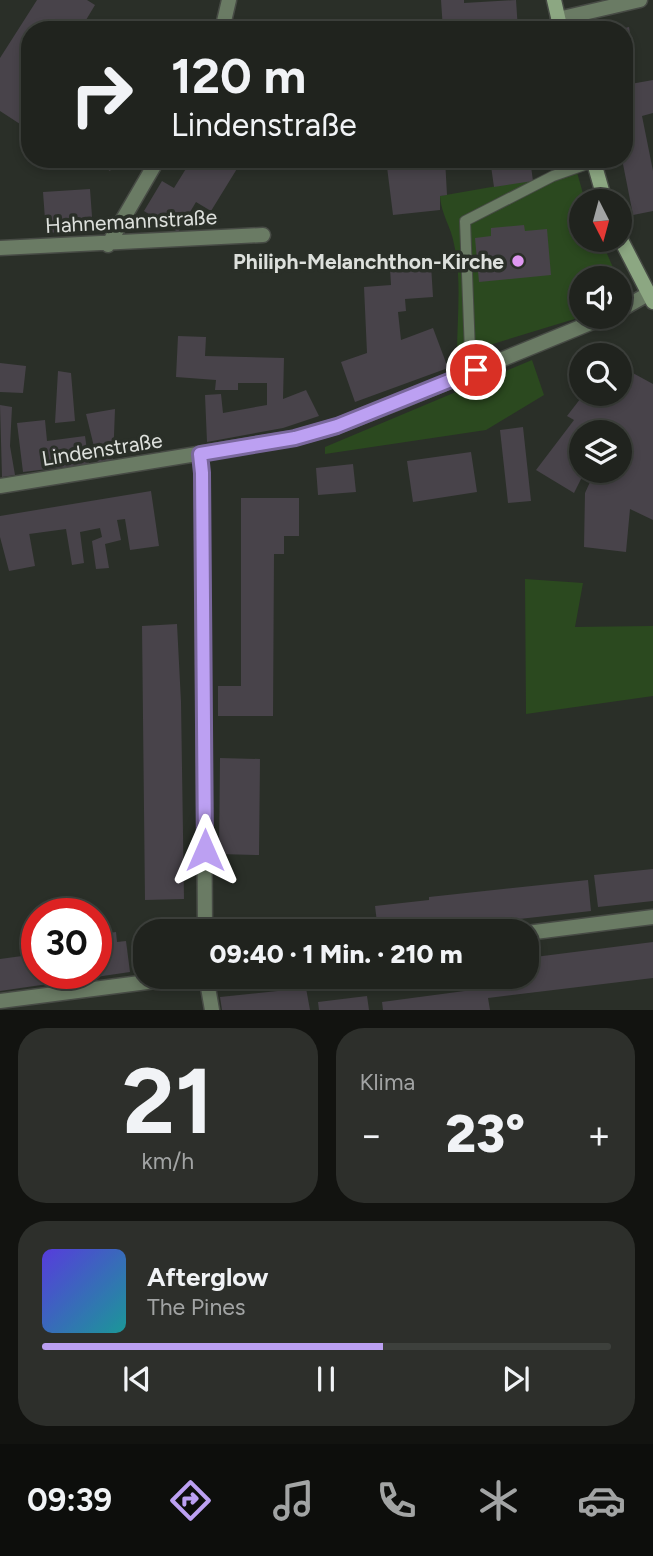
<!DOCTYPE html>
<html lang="de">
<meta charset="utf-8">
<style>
:root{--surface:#20231e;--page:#2d2f2b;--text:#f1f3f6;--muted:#a2a4a4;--line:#3d403c;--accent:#bca0f2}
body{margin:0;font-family:Figtree,sans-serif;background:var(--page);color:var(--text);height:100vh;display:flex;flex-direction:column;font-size:26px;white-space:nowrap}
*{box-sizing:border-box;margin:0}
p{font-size:23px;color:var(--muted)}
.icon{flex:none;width:38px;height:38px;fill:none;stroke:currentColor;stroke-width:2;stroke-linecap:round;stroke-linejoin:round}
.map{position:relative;height:1010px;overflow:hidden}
.details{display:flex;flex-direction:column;gap:18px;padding:18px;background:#121310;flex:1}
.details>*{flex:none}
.banner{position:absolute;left:21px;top:21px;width:612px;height:147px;border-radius:28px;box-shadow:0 4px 10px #0003,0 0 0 2px var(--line);background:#20231e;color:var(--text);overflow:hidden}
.needle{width:46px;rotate:174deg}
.tools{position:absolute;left:569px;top:189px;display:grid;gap:14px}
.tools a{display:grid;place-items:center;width:63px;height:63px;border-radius:50%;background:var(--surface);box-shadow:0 4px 10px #0003,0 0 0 2px var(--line);font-size:35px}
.speed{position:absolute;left:21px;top:898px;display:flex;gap:14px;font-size:35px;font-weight:700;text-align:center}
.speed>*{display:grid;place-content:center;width:91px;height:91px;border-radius:50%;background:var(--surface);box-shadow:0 4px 10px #0003,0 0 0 2px var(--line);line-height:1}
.speed .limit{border:10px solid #d22;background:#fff;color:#111}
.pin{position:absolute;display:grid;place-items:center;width:60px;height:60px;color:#fff;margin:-30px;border:4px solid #fff;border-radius:50%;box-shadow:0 2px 7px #0007}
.me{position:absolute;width:77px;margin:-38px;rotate:0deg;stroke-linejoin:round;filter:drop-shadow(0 0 5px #0008)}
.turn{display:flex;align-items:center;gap:24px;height:147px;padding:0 35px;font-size:32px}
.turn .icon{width:91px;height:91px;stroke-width:2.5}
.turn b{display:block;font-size:49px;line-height:60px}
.big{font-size:52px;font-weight:800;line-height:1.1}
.details .card{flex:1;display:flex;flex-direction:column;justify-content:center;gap:10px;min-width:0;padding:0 24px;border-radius:28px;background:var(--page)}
.details .dial{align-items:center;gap:0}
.dial b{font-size:91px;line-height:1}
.song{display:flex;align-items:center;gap:21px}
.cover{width:84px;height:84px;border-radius:10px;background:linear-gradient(135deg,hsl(250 70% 55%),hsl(180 70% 35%))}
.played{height:7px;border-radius:4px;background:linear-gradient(90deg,var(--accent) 60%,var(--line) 60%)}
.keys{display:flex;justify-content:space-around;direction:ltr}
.heat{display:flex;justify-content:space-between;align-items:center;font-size:38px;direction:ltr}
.details .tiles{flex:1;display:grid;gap:18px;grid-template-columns:1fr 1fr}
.card:last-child{grid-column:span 2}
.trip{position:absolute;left:133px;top:919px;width:406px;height:70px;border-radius:28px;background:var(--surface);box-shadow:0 4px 10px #0003,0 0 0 2px var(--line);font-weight:800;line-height:70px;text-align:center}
.tabs{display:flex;height:112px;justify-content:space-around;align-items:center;background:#0d0e0c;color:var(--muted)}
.tabs .icon{width:49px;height:49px}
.tabs .on{color:var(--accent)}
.tabs b{font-size:32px;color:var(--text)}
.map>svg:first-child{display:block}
.green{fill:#2b491f}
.building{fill:#48434a}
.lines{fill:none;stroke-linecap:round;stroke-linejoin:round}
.service-casing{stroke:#474b45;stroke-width:12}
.minor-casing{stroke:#474b45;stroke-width:17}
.secondary-casing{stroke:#474b45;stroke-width:17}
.service{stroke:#6a7b64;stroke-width:10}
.minor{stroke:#6a7b64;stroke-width:14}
.secondary{stroke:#8ca782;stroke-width:14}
.route-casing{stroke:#7a689d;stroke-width:18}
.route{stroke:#bca0f2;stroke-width:12}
.poi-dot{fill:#df98f1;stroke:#2a2f28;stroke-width:2.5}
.labels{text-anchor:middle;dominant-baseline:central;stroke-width:7;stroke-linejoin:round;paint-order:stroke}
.street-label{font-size:21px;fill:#dde0dc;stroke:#2a2f28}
.poi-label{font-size:21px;font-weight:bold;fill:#dde0dc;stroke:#2a2f28;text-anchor:end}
</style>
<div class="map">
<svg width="653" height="1010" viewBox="0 0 653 1010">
<rect width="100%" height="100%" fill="#2a2f28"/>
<path class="green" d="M577,172L585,201H581V240H601L615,272L613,278H581V317L457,355C457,319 462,279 454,244C451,227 441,214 440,196Z
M532,360L544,395L486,430L325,454V447Z
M525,579L583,583L575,627L653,626V696L526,714Z"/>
<path class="building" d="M37,0H87L95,5L80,30H30V109L20,124L0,111V58Z
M441,0H464V3L516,0L518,30H443Z
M629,27L635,65L625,66V28Z
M653,80V113L642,116L653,171V211L633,215L622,159H625V85Z
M92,159H118L110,171Z
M192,159H243L211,211L196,202L178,232L144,211L162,181L174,188Z
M386,159H445L447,195L440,196V210L393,215Z
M490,159H530L533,181L494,187Z
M90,189L93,230L46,233L43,192Z
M524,225L525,231L547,229L551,275L479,282L475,238L491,236V228Z
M431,265L433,297L405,299L406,311L398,312L401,340L433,328L448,368L355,402L341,362L367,353L364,287L391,285L390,268Z
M178,336L206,337L205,356L284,358L283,399L306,390L319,416L283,428L207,442L205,395L221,394L223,413L267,405V383H238V390H215L216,380L176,377Z
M0,363L26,366L23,393L0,392Z
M620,366L653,384V520L630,509L626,552L584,547L585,493L595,471H620V432H581V471H585L574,493L536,470L574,420L567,416L584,394H620Z
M58,371L71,373L75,421L55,423Z
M0,405L12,407L10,446L15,475L2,477Z
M115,409L113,461L98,463L86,414Z
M45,420L47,441L85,436L89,464L23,472L17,423Z
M523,427L531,501L508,503L500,430Z
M471,452L477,492L413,502L407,461Z
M353,464L356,492L318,495L316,468Z
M151,491L159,546L130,550L125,519L117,520L121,540L105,544L109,568L96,569L92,541L102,537L100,528L80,532L84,563L72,565L66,529L29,534L28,527L35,566L9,571L0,537V516Z
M241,498H299V536H284V554H274L273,716H218V686H241Z
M177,624L181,702L184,899L145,900L142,626Z
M220,758L260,759L259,855L219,854Z
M653,869V901L598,907L594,875Z
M588,880L591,911L413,931H378L375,906L429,900V897Z
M116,932L117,942L126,941L130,972L0,991V959L37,954V973H96V935Z
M653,942V978L488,998L490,1010H383L382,1002L487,988L486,976H527V958Z
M306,988L310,1010H222L220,997Z
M367,996L369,1010H319L318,1002Z"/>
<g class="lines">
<g class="service-casing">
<path id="service" d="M476,370L470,352L465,221L553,176L593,162"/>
</g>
<g class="minor-casing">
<path id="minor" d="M558,19L640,0
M222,30L229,0
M108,245L158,159
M0,248L263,235
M620,310L648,294
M200,455L202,473L205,931
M0,486L295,438L337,426L396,403L605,317
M527,933L653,917
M206,976L212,1010
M0,1001L194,976"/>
</g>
<g class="secondary-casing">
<path id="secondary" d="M554,0L561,30
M593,159L605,201
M620,238L653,302"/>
</g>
<use href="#service" class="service"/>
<use href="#minor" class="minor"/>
<use href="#secondary" class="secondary"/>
</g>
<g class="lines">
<g class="route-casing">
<path id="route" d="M205,850L202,473L200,454L295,438L337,426L476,370"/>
</g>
<use href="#route" class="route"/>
</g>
<circle class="poi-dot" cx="518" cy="261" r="7"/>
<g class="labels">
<g class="street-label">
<text transform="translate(131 221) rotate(-3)">Hahnemannstraße</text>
<text transform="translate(102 449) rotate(-9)">Lindenstraße</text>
</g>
<g class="poi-label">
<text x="504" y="261">Philiph-Melanchthon-Kirche</text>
</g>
</g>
</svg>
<div class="tools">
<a><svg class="needle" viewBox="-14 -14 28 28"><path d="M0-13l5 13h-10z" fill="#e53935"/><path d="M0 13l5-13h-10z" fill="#a2a4a4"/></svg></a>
<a><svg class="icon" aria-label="sound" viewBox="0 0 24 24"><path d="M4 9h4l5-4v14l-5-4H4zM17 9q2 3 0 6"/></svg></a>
<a><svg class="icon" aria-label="search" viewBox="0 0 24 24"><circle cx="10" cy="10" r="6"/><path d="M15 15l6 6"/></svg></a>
<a><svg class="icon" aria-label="layers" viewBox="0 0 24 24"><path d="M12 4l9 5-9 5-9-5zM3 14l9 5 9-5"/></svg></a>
</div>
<div class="speed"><div class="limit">30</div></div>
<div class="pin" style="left:476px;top:370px;background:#d93025"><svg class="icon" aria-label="arrive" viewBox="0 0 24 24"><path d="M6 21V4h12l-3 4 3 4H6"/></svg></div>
<svg class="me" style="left:205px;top:850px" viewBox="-20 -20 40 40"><path d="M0-17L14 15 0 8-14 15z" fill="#bca0f2" stroke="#fff" stroke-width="4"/></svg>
<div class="trip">09:40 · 1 Min. · 210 m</div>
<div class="banner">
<div class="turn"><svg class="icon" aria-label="right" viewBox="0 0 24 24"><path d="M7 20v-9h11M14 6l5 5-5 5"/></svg><div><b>120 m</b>Lindenstraße</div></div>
</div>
</div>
<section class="details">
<div class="tiles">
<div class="card dial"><b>21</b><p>km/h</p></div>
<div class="card"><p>Klima</p>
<div class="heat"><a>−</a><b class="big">23°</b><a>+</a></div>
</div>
<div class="card">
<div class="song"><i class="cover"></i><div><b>Afterglow</b><p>The Pines</p></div></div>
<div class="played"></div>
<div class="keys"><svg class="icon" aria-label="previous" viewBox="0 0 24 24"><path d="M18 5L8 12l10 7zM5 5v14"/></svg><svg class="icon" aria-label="pause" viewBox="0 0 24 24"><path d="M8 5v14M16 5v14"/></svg><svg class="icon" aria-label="next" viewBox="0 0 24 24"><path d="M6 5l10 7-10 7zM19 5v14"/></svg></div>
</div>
</div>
</section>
<nav class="tabs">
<b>09:39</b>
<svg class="icon on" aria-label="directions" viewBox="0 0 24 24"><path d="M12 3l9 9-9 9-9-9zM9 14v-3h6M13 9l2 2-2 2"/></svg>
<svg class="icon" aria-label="music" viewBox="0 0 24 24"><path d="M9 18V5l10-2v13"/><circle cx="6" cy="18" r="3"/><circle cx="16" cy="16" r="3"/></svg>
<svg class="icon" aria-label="phone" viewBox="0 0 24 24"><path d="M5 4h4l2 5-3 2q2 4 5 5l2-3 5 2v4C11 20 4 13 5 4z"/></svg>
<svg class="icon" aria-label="climate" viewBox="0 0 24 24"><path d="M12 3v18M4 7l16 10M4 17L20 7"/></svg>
<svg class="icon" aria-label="car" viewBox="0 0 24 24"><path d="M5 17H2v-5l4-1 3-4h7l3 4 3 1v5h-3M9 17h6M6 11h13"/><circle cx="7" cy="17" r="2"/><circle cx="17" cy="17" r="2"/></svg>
</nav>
